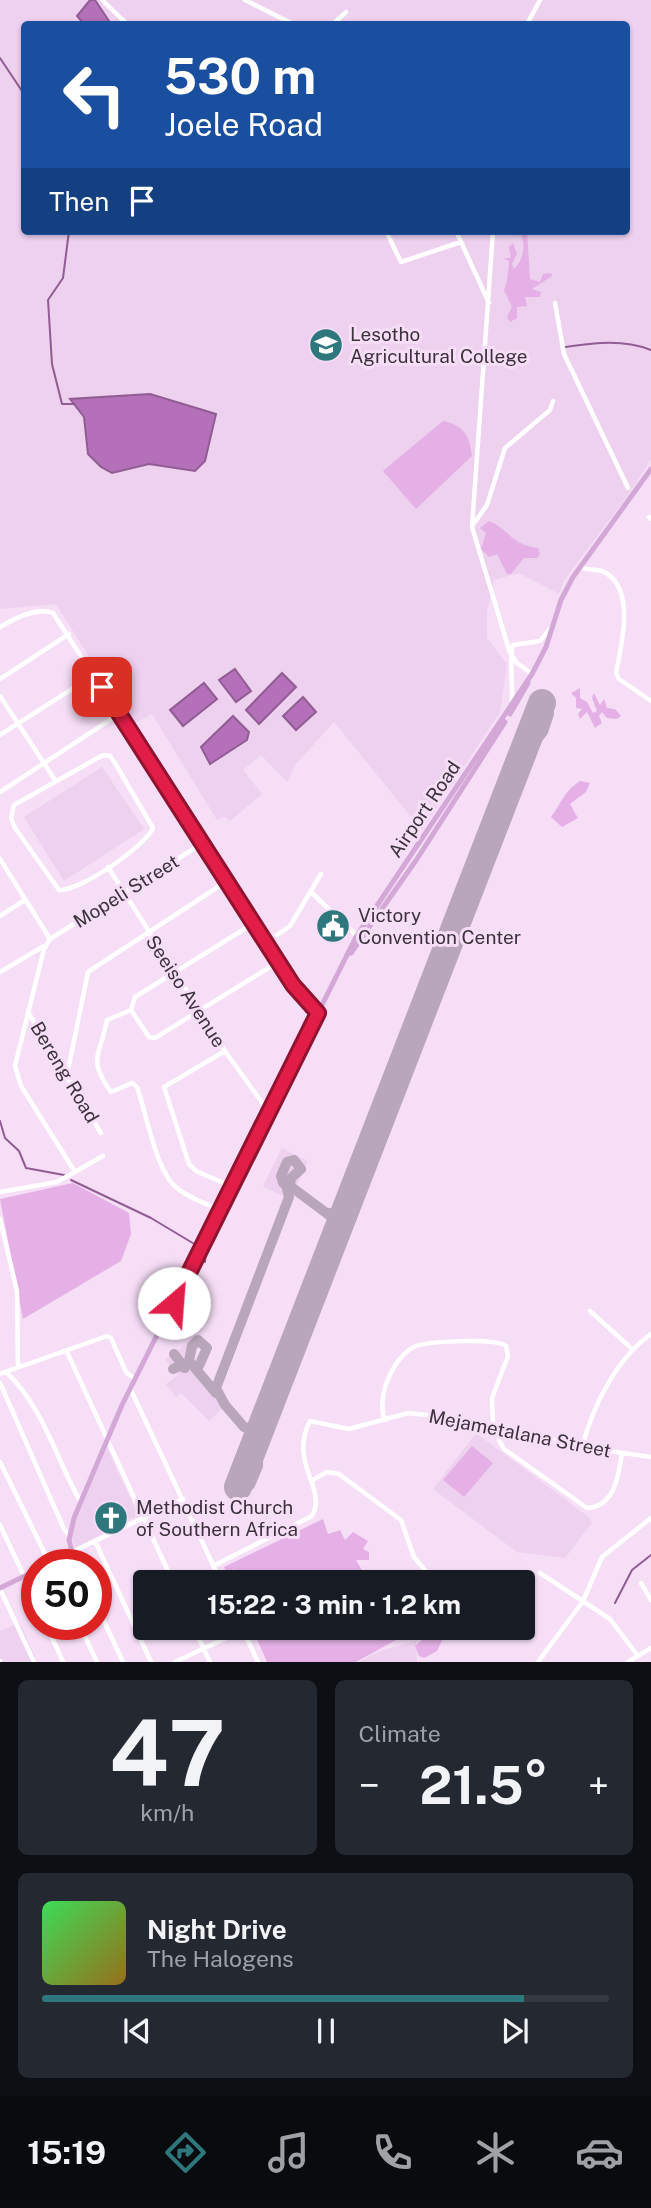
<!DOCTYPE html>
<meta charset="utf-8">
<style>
:root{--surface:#171b24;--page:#242831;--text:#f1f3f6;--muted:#9ea1a6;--line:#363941;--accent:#2e777c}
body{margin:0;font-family:"Public Sans",sans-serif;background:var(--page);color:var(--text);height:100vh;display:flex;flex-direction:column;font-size:26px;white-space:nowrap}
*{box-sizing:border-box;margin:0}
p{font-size:23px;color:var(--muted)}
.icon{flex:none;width:38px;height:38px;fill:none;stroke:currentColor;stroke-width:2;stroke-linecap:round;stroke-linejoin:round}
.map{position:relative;height:1662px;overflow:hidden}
.panel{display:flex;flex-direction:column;gap:18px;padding:18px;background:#0d0f14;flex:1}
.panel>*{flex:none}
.guide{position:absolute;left:21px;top:21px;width:609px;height:214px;border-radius:7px;box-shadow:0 2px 5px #0004;background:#1a4fa0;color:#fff;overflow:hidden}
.speed{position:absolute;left:21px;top:1549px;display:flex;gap:14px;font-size:35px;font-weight:700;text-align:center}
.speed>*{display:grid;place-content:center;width:91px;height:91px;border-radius:50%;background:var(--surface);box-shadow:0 2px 5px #0004;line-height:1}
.speed .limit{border:10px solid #d22;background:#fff;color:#111}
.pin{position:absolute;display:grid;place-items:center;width:60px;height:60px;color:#fff;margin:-30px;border-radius:14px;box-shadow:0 4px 10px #0006}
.me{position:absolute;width:77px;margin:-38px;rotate:27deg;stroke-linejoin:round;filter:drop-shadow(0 0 5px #0008)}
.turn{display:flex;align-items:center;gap:24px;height:147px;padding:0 28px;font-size:32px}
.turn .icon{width:91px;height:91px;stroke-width:2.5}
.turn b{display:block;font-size:49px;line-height:60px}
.then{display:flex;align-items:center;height:66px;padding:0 28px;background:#0003;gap:14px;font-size:26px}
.big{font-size:52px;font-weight:700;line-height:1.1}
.panel .card{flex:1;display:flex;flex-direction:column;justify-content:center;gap:10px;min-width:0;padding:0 24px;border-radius:10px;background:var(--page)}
.panel .dial{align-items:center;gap:0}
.dial b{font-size:91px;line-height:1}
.song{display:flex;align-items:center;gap:21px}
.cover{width:84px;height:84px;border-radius:10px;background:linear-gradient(135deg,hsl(130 70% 55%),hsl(40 70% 35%))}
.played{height:7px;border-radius:4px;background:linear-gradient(90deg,var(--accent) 85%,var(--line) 85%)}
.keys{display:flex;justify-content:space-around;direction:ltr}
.heat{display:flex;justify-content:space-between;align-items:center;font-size:38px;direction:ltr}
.panel .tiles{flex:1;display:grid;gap:18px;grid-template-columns:1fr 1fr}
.card:last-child{grid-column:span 2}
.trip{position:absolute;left:133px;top:1570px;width:402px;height:70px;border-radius:7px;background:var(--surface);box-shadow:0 2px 5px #0004;font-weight:700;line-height:70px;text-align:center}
.dock{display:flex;height:112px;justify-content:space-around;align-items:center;background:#090b0e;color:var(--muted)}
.dock .icon{width:49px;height:49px}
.dock .active{color:var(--accent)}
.dock b{font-size:32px;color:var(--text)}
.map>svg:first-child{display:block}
.built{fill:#eed0ef;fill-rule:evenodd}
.green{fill:#e4b0e6}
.water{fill:#b470b8;stroke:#905d93;stroke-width:2}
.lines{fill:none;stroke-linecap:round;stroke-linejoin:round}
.stream{stroke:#905d93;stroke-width:2}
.taxiway{stroke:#baa6ba;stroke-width:10}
.runway{stroke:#baa6ba;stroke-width:28}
.minor{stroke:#fff;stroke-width:4.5}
.major{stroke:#d3a7d6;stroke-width:5}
.route-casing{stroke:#92132f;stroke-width:18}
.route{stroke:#e11d48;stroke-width:12}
.labels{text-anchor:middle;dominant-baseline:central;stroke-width:6;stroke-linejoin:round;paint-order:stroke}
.poi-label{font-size:19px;fill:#3c323c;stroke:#f6def7;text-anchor:start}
.street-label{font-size:19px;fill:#3c323c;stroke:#f6def7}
</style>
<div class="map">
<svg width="651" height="1662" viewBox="0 0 651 1662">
<rect width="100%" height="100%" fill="#f6def7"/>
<path class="built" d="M0,0H651V459L629,494L564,580L559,594L519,573L494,580L487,612V638L507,664L500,712L422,830L334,722L295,765L287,782L261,755L243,770L262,794L230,821L224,817L217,820L152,714L132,725L56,604L0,609ZM24,24H626V231H24Z
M102,767L144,829L64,881L24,817Z
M282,1148L308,1161L290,1200L263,1186Z
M193,1333L204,1341L192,1359L229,1402L209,1421L181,1393L176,1397L166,1384L178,1375L165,1359L182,1348Z
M476,1433L590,1518L592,1523L565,1558L517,1552L433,1489Z
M107,1448L138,1515L75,1548L72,1539L74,1525Z
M20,1623L37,1662H0V1631Z
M416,1641L417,1662H359L380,1651Z"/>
<path class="green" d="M527,231L530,279L540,282L543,274L551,273L552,276L532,289L541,292L540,297H525L527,306L517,307V318L510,322L507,317L512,307L504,290C508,279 508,274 509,261L504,258H511L509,247L513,243L517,254L512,264L514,269C524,259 526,245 520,232L514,236L513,232Z
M443,421C465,426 469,435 472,456L416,509L383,471Z
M489,521C512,531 510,545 538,548L540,554L537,558H524L511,574H507L497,554L489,557L481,549L486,533L480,528Z
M580,688V698L587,702L593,713L597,711L592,698L594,693L600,705L604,699L607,708L615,709L621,716L617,719L607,718L602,712L599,716L602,723L595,728L587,712L580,719L578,714L582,709L576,708V698L571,693Z
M580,781L590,783L586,792L570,804L578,818L562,827L551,817C561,804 564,791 580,781Z
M73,1183L129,1213L131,1234L121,1261L23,1319L0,1199Z
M472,1446L493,1463L464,1497L443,1480Z
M323,1519L328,1534L340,1530L345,1540L353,1532L368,1541L363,1549L369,1552V1560H356L369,1582H239L234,1569L227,1573L224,1567Z
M252,1628H414L416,1629L356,1662H267Z
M423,1628H448L437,1651L424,1658L419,1656L415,1646L422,1640Z"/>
<path class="water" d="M90,0H95L111,24H84L77,16Z
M150,394L216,414L205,461L195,471L149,464L112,473L101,467L88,454L84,417L70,399Z
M235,669L251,691L236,702L219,680Z
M282,673L296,687L259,724L246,710Z
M204,683L217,699L183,726L170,710Z
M303,697L316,712L296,730L283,716Z
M233,716L249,732L247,740L210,764L201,747Z"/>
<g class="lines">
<path class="stream" d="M0,58L24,94
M69,231L63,278L48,300L52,364L62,404H75
M565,347C595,343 622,339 651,350
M0,1121L5,1138L19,1151L26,1168L64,1175
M71,1180L151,1218L196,1245
M205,1262L206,1250
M615,1603L632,1570L651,1555"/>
<path class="taxiway" d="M522,757L543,732L549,714L544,706H537L532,710L531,733
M290,1187L283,1183L281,1176L287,1162L294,1160L301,1169L291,1178L290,1186L333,1218L336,1234
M328,1213L336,1214L346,1208
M173,1369L179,1366L185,1368L174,1354
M197,1370L207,1348L198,1340L192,1346L189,1361L216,1393
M263,1422L254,1429L244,1427L225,1405L216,1388L289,1197L286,1185
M247,1464L237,1475L238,1483L242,1486L250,1485L258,1466V1436"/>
<path class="runway" d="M238,1487L542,703"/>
<path class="minor" d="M102,0L127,24
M245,0L293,24
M333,24L346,12
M527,24L540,0
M386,231L401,262L461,242
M456,231L489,303
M493,231L472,527L510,653L517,663L532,674
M364,232L367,231
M555,303L564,354L628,488
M649,517L651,519
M472,526L487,505L505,448L550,410L553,401
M580,567C589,571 597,568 606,573C636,592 621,645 616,673L619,679L651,701
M0,627C15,618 36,607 53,613L293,985L318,1013
M0,679L69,634
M0,696L55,780
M512,703C513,688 509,656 513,645L540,641L550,629
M0,735L94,675
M103,755L110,756L115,763L153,828C144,847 81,891 59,890L15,828L11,818L14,805Z
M0,792L119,714
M0,859L50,939
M108,867L225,1051L268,1111
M312,893L357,936
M0,916L25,900
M254,923L135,997L131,1010L149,1037L155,1038L278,962
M277,935L290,926L321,874
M0,972L44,946
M131,1010L107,1020C100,1057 87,1058 111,1092L132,1083L137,1087C146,1112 156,1172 177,1188C189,1198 206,1204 221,1210
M28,1012L101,1133
M225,1051L164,1087L189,1164L196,1171L233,1187
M67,1075L88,972L227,881
M75,1172L21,1086L15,1066L44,949L50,939L203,843
M0,1192L57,1182L103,1156
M0,1219L17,1291L18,1367
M590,1311L631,1348
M67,1352L173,1582
M7,1373C43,1407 56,1458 80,1501
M0,1374L107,1336L111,1338L126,1372L135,1379
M0,1383L64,1529L69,1536
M130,1388L221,1582
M385,1420C375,1398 394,1355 416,1346C430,1341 496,1338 506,1346L508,1356L492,1398L493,1425
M500,1426L499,1440L504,1449L587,1508C615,1507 619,1474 622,1453
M582,1447C593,1406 616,1359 651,1334
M0,1462L50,1564
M311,1481L327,1472L339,1474L401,1520L414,1557L433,1580
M0,1525L37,1604
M95,1541L151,1662
M78,1564L72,1552L183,1499
M213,1566L312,1516C328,1488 288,1464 310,1421L349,1429L408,1413L437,1416L500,1426L582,1447L651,1457
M540,1573L610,1619L638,1656
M641,1583L651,1600
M0,1589L34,1662
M96,1604L123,1662
M46,1624L63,1662
M79,1624L97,1662
M194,1628L210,1662
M242,1628L258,1662
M0,1661V1662
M175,1662L243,1630
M538,1662L583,1601L602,1557L651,1518
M628,1662L651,1648"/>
<path class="major" d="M532,674L546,647L561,600L573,577L651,469
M510,714L528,683
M351,953L417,859L505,722
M47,1564L72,1552L69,1540L74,1518L122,1405L356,937L532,674
M0,1588L37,1570"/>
</g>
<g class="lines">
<g class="route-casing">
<path id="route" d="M102,687L293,985L318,1013L174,1303"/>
</g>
<use href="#route" class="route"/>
</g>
<defs>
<g id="university-disc" transform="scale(1.75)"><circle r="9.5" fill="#2e777c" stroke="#f6def7"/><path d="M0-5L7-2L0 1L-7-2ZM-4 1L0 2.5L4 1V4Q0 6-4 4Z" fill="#fff"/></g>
<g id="civic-disc" transform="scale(1.75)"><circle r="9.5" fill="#2e777c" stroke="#f6def7"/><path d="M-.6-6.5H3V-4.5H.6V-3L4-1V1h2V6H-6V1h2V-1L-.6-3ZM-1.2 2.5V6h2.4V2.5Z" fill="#fff"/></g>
<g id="church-disc" transform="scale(1.75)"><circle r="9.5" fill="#2e777c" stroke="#f6def7"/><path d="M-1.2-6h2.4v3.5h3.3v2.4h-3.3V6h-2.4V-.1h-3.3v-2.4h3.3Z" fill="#fff"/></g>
</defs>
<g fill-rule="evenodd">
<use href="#university-disc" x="326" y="345"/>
<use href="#civic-disc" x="333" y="926"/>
<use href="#church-disc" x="111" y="1518"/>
</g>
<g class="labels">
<g class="poi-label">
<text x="350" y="334">Lesotho<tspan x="350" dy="22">Agricultural College</tspan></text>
<text x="358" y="915">Victory<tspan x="358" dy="22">Convention Center</tspan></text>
<text x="136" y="1507">Methodist Church<tspan x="136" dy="22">of Southern Africa</tspan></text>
</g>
<g class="street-label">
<text transform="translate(424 809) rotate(-56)">Airport Road</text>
<text transform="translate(126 891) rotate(-32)">Mopeli Street</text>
<text transform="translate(186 991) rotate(57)">Seeiso Avenue</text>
<text transform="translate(65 1072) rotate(59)">Bereng Road</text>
<text transform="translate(520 1433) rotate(11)">Mejametalana Street</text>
</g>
</g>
</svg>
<div class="speed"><div class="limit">50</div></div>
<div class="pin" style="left:102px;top:687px;background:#d93025"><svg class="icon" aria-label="arrive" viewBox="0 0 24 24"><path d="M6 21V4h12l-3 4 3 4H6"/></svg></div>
<svg class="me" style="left:174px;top:1303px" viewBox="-20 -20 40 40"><circle r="19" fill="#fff"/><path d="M0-13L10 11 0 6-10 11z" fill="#e11d48"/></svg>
<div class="trip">15:22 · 3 min · 1.2 km</div>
<div class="guide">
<div class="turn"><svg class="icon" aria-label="left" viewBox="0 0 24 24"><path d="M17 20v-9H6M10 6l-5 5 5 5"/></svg><div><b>530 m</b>Joele Road</div></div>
<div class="then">Then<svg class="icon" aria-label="arrive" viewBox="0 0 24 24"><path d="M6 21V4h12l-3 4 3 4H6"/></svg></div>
</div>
</div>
<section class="panel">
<div class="tiles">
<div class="card dial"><b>47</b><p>km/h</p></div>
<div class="card"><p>Climate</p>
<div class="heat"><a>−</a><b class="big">21.5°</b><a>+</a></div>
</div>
<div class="card">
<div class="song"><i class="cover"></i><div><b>Night Drive</b><p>The Halogens</p></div></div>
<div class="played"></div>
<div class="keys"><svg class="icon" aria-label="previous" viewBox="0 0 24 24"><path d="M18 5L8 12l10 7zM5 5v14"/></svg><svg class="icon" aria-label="pause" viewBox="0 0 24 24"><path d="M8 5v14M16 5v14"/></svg><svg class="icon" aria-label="next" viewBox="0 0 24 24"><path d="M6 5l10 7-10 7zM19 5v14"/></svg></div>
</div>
</div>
</section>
<nav class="dock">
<b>15:19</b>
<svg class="icon active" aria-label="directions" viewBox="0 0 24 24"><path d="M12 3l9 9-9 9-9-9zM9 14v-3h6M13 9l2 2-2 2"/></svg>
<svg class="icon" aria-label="music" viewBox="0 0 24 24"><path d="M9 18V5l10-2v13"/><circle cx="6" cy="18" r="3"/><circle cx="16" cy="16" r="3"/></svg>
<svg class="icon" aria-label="phone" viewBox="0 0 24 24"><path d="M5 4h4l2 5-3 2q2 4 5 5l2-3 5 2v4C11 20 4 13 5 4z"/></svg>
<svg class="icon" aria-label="climate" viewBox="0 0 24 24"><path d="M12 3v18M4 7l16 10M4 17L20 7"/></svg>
<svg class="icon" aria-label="car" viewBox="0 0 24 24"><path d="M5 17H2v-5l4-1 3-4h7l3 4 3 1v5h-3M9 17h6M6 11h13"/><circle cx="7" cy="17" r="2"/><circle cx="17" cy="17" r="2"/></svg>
</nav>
